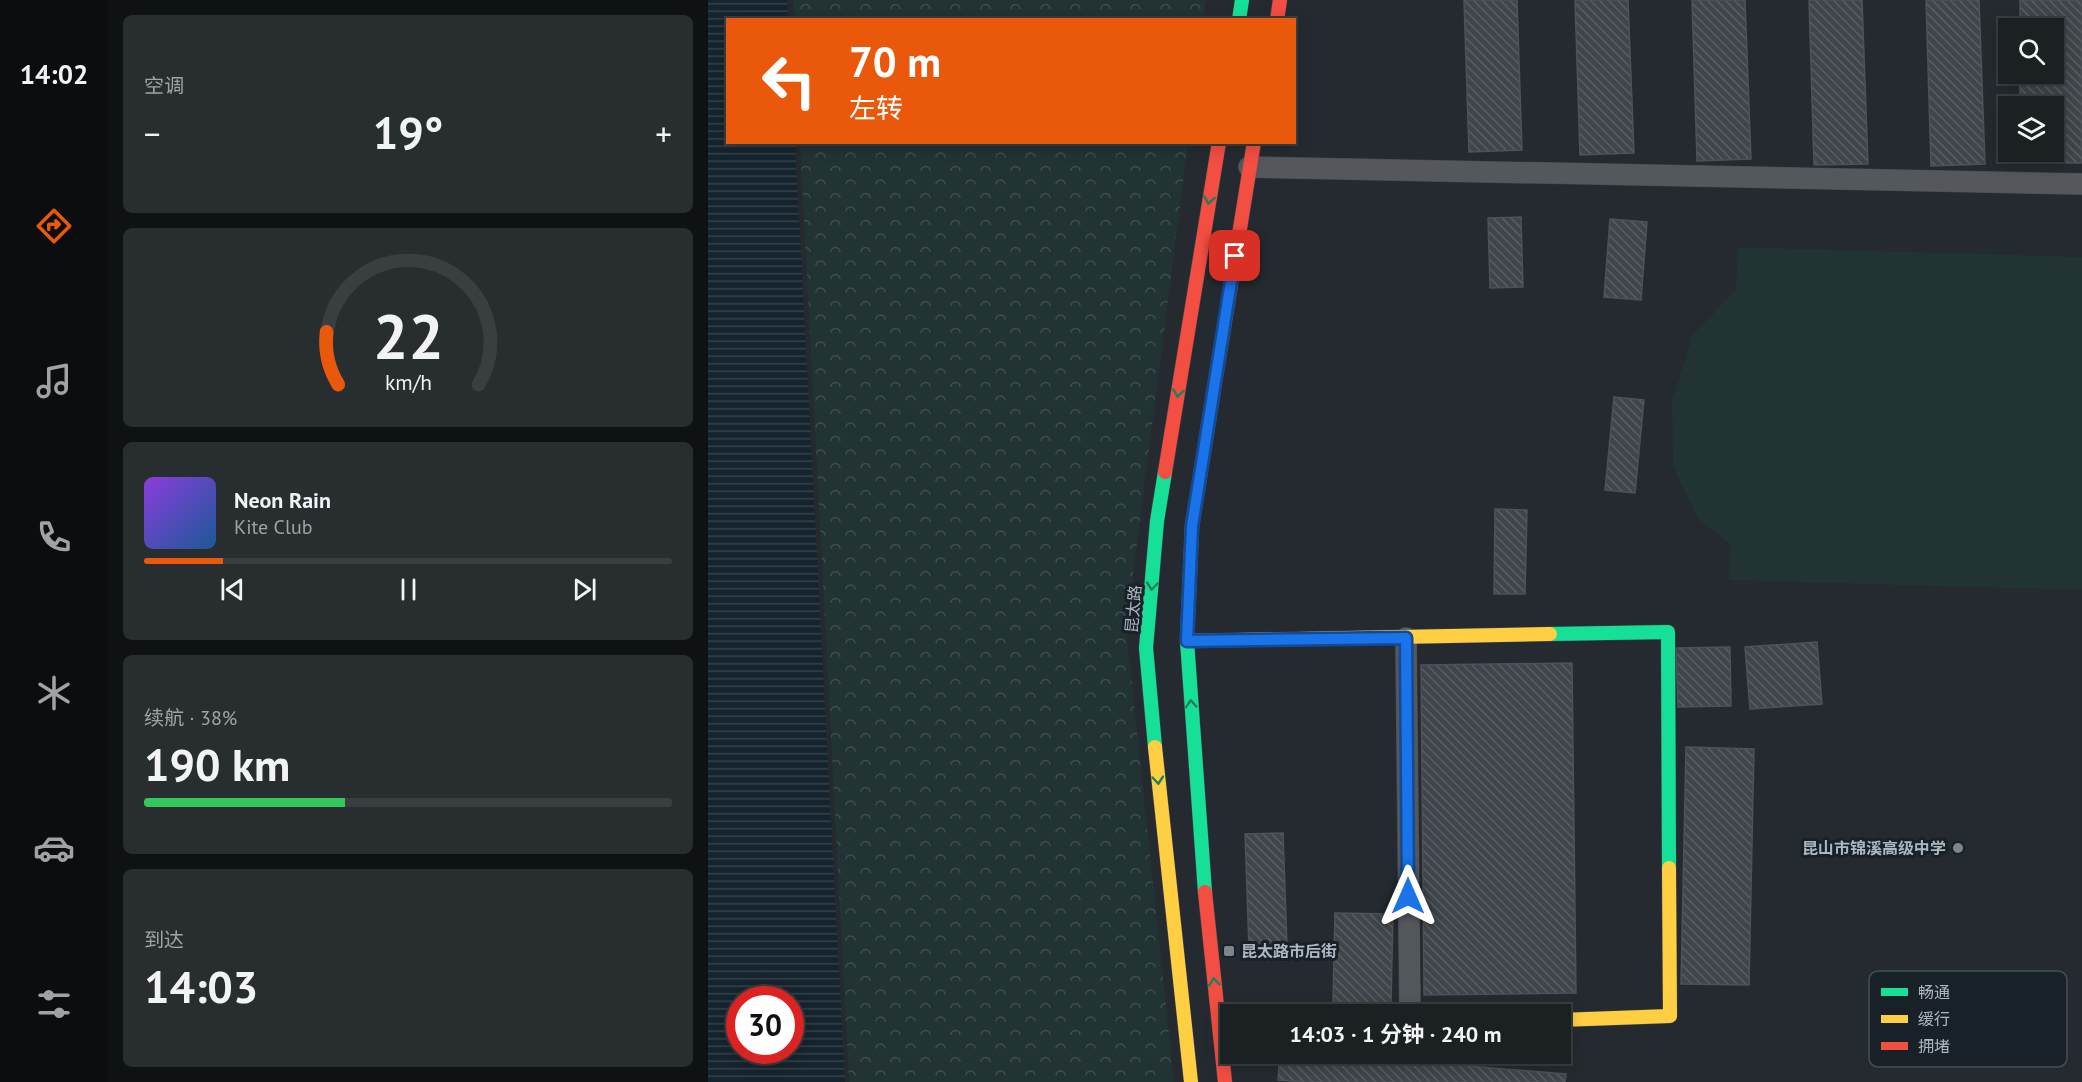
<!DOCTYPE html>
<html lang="zh">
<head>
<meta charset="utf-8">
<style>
  :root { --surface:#1b2023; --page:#282d30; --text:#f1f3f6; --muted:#a0a3a6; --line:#393e41; --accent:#ea580c }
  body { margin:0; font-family:"PT Sans","Noto Sans SC",sans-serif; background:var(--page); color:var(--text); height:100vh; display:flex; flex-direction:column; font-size:22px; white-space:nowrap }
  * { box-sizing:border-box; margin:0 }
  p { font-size:20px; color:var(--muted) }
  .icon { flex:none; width:33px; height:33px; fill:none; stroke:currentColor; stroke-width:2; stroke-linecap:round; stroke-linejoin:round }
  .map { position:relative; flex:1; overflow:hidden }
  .side { display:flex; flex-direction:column; gap:15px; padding:15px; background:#0f1213; width:600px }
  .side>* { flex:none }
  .hud { position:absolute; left:18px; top:18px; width:570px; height:126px; border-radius:0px; box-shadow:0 3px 15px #0003,0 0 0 2px var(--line); background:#ea580c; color:#fff; overflow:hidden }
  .tools { position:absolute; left:1290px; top:18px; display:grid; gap:12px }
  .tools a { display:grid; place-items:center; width:66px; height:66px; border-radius:0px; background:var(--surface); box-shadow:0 3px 15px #0003,0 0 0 2px var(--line); font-size:30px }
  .speed { position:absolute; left:18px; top:986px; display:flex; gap:12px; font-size:30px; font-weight:700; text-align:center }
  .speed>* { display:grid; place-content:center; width:78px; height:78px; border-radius:50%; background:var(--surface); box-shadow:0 3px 15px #0003,0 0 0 2px var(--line); line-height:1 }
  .speed .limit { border:9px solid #d22; background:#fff; color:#111 }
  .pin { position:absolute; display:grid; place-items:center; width:51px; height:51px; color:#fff; margin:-26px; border-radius:12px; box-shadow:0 3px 9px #0006 }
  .me { position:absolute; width:66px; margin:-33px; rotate:0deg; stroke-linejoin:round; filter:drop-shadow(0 0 4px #0008) }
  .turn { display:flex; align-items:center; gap:21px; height:126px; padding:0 24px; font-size:27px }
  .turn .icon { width:78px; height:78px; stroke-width:2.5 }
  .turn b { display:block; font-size:42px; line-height:51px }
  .big { font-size:45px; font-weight:700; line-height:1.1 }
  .side .tile { flex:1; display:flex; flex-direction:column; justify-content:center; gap:9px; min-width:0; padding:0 21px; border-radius:9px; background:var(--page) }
  .side .dial { align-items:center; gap:0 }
  .dial svg { height:156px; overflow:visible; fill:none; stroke:var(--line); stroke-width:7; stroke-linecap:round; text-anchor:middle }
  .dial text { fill:var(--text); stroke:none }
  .song { display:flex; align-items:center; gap:18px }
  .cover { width:72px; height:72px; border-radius:9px; background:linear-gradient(135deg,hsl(270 70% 55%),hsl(210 70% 35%)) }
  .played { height:6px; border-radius:3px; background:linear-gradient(90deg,var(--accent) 15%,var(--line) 15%) }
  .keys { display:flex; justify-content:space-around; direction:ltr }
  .heat { display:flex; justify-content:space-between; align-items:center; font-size:33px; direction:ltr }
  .charge { height:9px; border-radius:4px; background:linear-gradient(90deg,#34c759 38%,var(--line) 0) }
  .trip { position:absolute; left:512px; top:1004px; width:351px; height:60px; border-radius:0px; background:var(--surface); box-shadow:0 3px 15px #0003,0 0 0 2px var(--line); font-weight:700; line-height:60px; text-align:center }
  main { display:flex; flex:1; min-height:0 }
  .tabs { display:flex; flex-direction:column; width:108px; justify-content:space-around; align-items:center; background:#0b0d0e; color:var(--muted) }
  .tabs .icon { width:42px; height:42px }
  .tabs .selected { color:var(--accent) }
  .tabs b { font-size:27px; color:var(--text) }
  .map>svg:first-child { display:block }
</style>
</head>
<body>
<main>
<nav class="tabs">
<b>14:02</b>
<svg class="icon selected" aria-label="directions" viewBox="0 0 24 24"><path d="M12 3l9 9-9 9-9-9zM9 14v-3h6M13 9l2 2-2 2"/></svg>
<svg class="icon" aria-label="music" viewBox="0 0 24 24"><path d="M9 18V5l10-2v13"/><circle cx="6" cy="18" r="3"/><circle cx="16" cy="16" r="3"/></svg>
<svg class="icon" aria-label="phone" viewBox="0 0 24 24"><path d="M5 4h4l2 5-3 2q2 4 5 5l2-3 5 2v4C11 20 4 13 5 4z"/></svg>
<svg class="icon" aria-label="climate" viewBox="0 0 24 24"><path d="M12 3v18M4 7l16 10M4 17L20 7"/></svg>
<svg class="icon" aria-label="car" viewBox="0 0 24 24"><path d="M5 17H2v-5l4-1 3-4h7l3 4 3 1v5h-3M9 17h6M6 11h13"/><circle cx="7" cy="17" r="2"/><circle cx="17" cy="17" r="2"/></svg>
<svg class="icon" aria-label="filters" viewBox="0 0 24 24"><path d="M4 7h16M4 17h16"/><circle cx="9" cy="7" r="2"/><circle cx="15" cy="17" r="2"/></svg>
</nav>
<section class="side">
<div class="tile"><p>空调</p>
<div class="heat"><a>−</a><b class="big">19°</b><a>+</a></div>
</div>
<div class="tile dial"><svg viewBox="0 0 100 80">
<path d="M14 69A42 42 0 1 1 86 69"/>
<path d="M14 69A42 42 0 0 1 8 42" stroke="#ea580c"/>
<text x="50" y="56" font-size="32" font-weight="700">22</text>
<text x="50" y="72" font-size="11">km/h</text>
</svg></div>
<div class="tile">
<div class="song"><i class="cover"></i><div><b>Neon Rain</b><p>Kite Club</p></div></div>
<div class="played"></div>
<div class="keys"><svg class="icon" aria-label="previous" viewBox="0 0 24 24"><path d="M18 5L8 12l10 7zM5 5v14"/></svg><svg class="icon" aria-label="pause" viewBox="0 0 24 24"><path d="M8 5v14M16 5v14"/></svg><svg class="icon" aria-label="next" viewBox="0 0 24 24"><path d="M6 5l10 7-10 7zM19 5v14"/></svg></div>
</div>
<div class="tile"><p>续航 · 38%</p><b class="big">190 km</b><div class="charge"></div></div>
<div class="tile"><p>到达</p><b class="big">14:03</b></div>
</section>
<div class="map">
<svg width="1374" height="1082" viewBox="0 0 1374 1082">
  <defs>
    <pattern id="forest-crowns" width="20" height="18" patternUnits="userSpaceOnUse" patternTransform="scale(1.5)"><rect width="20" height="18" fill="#233"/><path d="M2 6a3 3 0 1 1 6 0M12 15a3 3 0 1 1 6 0" fill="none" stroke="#3f4e4f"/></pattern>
    <pattern id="water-rules" width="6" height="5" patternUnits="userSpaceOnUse" patternTransform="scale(1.5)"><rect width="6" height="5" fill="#16242f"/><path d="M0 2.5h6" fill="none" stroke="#35424b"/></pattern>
    <pattern id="building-back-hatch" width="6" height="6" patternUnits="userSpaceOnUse" patternTransform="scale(1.5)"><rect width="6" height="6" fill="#3f454a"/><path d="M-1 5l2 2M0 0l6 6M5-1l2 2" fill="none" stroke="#585e62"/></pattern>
  </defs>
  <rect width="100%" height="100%" fill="#242a2f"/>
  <path fill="#233" d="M1030 247 1374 257V590L1021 580 1022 544 990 519 965 466 964 401 985 334 1028 290Z"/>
  <path fill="url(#forest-crowns)" d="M85 0H498L495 20H86Z
    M92 143H480L418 629 466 1082H141Z"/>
  <path fill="url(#water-rules)" fill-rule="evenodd" d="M0 0H79L80 19 20 20V142L87 143 137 1082H0ZM32 999H82V1050H32Z"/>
  <path fill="url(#building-back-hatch)" stroke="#4c5257" stroke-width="1.5" d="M756 0H809L814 150 761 152Z
    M867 0H920L926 153 872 155Z
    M984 0H1037L1043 159 989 161Z
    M1101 0H1154L1160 164 1106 165Z
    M1218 0H1271L1277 164 1223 166Z
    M1312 0H1374V163H1312V152H1346V106H1312V74H1346V28H1312Z
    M813 217 815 287 782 288 780 218Z
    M902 219 939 222 933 300 896 297Z
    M906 397 936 400 927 493 897 490Z
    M787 509 819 510 817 594H786Z
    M1109 642 1114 704 1042 709 1037 647Z
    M1022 647 1023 706 970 707 968 648Z
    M864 663 868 993 716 995 713 665Z
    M978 747 1046 749 1041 985 973 984Z
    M575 833 579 947 541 949 537 834Z
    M627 913 685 914 683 1003 625 1002Z
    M572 1053H600L858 1074 857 1082H598L570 1080Z"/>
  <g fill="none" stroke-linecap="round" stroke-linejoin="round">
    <g stroke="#41474c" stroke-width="22">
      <path id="street" d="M541 167 1374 184
        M698 638 702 1014"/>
    </g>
    <g stroke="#41474c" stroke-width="15">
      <path id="fast" d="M531 20 534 0
        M842 634 960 632 961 868
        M447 747 438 648 449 521 457 472
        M497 892 479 641 484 526 505 395"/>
    </g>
    <g stroke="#41474c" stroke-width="15">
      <path id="slow" d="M479 641 842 634
        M447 747 483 1082
        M852 1020 962 1016 961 868"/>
    </g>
    <g stroke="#41474c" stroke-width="15">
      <path id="jam" d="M569 20 572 0
        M505 395 546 142
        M457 472 511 142
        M497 892 517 1082"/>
    </g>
    <use href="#street" stroke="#54585d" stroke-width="21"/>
    <use href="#fast" stroke="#16e098" stroke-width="14"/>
    <use href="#slow" stroke="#ffcf43" stroke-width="14"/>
    <use href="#jam" stroke="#f24e42" stroke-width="14"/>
  </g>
  <defs><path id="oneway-chevron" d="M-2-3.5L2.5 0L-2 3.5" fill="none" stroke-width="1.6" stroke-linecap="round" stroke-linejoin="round" transform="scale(1.5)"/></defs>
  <g stroke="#188060">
    <use href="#oneway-chevron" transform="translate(501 200) rotate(99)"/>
    <use href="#oneway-chevron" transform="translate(470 393) rotate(99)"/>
    <use href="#oneway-chevron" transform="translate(444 586) rotate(95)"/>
    <use href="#oneway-chevron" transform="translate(483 704) rotate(-94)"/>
    <use href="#oneway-chevron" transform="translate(450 780) rotate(85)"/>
    <use href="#oneway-chevron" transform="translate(506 982) rotate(-96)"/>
  </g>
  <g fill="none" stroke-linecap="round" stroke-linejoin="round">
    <g stroke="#114b97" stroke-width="15">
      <path id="route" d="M527 256 484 526 479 641 698 638 700 896"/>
    </g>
    <use href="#route" stroke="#1a73e8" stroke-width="10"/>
  </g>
  <g fill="#7d868e" stroke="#192128" stroke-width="2">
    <circle cx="1250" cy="848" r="6"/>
    <rect x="515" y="945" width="12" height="12" rx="3"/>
  </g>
  <g text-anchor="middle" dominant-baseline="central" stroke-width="6" stroke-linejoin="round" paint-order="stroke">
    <g font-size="16" fill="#adb7c1" stroke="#192128">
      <text transform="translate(425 609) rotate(-85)">昆太路</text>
    </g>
    <g font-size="16" font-weight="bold" fill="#adb7c1" stroke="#192128" text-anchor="end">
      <text x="1238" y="848">昆山市锦溪高级中学</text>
      <text x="533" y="951" text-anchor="start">昆太路市后街</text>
    </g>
  </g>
  <rect x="1161" y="971" width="198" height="96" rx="9" fill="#192128" stroke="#454e56" stroke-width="1.5"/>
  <rect x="1173" y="988" width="27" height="8" fill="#16e098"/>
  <rect x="1173" y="1015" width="27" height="8" fill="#ffcf43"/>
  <rect x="1173" y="1042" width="27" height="8" fill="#f24e42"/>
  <g font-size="16" fill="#adb7c1">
    <text x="1210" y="998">畅通</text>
    <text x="1210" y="1025">缓行</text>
    <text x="1210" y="1052">拥堵</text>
  </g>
</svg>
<div class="tools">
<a><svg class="icon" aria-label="search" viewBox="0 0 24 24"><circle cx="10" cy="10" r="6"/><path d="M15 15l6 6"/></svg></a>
<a><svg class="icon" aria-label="layers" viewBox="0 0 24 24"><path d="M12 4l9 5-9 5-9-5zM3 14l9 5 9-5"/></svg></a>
</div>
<div class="speed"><div class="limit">30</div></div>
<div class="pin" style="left:527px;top:256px;background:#d93025"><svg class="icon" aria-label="arrive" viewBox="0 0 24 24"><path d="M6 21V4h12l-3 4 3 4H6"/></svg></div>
<svg class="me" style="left:700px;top:896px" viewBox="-20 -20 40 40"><path d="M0-17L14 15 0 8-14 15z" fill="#1a73e8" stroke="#fff" stroke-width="4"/></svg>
<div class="trip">14:03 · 1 分钟 · 240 m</div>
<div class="hud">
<div class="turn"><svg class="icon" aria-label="left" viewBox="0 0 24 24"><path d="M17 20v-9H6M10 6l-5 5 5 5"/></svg><div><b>70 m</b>左转</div></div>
</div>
</div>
</main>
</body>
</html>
